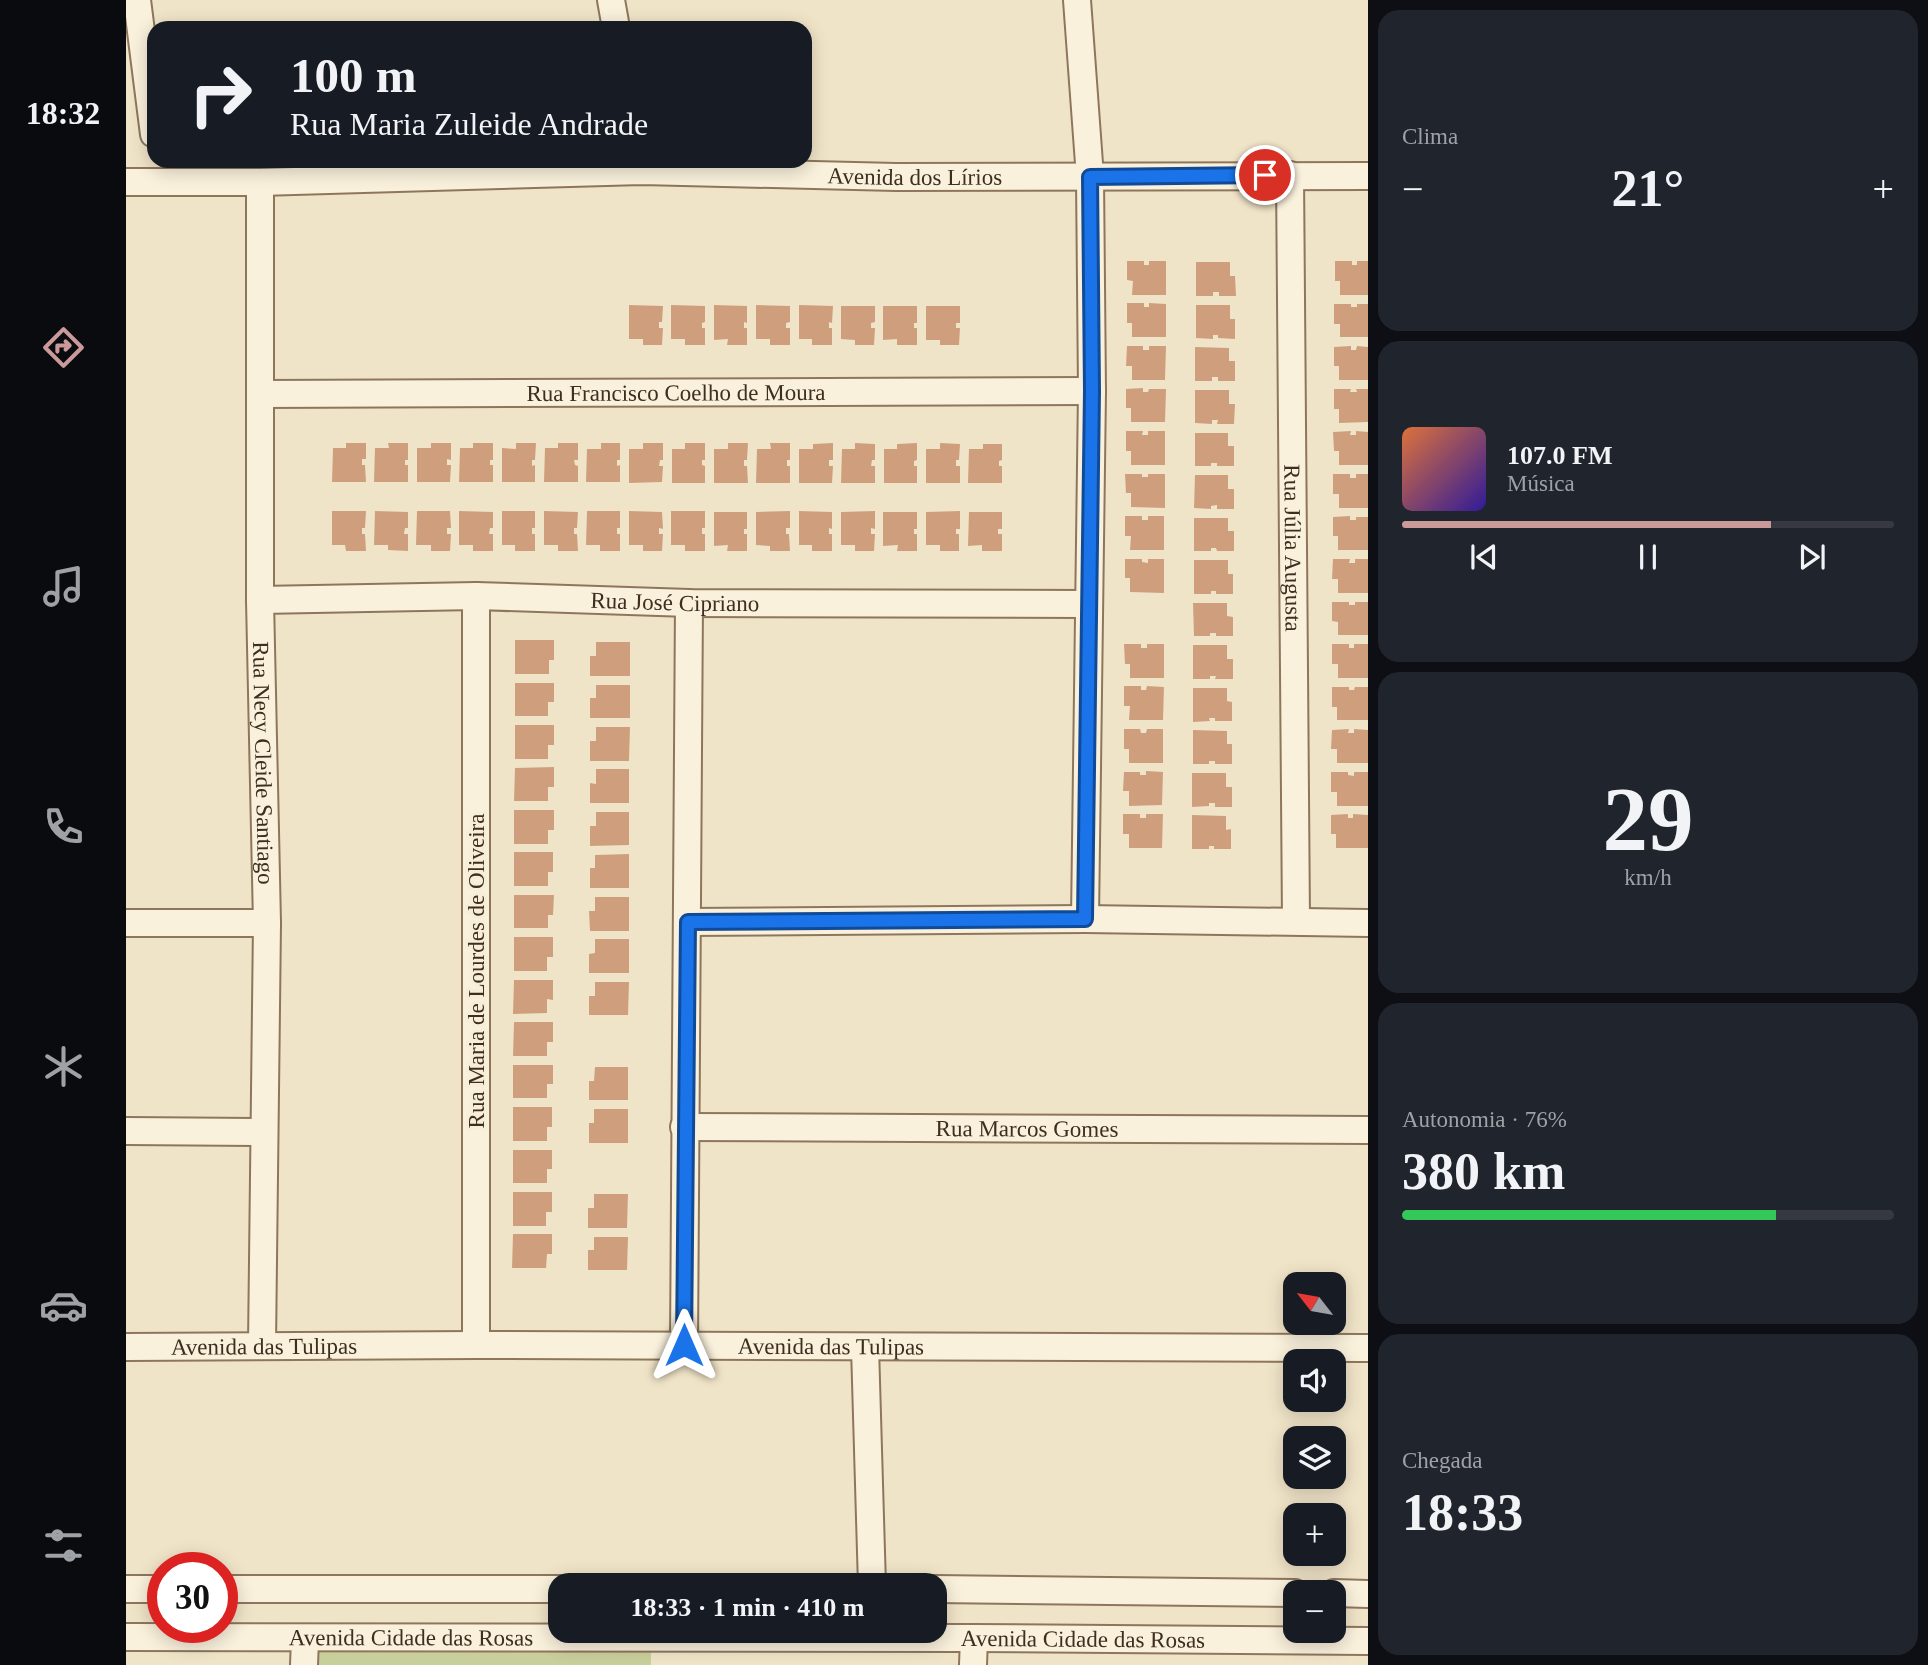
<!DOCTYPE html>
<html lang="pt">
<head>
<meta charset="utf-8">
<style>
  :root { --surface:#171b24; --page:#20242c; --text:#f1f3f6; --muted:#9ea1a6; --line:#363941; --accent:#cc999b }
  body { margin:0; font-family:"Times New Roman",serif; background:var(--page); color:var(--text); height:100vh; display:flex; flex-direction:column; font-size:26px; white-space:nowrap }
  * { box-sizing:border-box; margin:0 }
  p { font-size:23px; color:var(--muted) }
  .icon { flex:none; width:38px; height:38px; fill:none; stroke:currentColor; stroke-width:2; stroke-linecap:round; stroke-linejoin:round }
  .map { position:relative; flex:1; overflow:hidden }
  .drawer { display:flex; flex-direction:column; gap:10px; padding:10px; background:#0d0f14; width:560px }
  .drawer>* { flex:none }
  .guide { position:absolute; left:21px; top:21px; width:665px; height:147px; border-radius:21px; box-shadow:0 4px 18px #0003; background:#171b24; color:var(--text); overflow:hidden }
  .needle { width:46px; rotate:301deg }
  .controls { position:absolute; left:1157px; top:1272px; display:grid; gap:14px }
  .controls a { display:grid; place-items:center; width:63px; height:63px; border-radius:14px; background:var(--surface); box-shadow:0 4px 18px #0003; font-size:35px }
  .speed { position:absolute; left:21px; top:1552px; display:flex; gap:14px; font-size:35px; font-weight:700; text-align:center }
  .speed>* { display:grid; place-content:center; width:91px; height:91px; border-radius:50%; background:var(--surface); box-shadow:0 4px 18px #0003; line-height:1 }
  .speed .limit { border:10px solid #d22; background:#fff; color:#111 }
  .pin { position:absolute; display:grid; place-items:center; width:60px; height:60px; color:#fff; margin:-30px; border:4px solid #fff; border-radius:50%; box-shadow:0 2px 7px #0007 }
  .me { position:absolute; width:77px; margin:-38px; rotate:0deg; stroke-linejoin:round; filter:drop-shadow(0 0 5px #0008) }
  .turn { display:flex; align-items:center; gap:24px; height:147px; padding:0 28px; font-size:32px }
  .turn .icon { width:91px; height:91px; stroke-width:2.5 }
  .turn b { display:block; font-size:49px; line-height:60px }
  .big { font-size:52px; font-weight:800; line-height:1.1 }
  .drawer .widget { flex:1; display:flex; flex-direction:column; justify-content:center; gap:10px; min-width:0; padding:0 24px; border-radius:21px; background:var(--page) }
  .drawer .dial { align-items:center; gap:0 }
  .dial b { font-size:91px; line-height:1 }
  .song { display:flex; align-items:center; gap:21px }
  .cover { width:84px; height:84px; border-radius:10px; background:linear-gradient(135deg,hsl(20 70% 55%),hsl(250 70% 35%)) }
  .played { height:7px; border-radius:4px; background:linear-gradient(90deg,var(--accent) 75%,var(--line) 75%) }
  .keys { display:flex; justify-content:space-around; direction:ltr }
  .heat { display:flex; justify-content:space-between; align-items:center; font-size:38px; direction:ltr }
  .charge { height:10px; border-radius:5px; background:linear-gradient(90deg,#34c759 76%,var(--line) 0) }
  .trip { position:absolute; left:422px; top:1573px; width:399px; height:70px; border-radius:21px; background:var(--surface); box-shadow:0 4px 18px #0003; font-weight:800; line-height:70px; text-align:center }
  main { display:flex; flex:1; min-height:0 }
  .tabs { display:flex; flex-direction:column; width:126px; justify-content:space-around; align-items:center; background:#090b0e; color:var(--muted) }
  .tabs .icon { width:49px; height:49px }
  .tabs .selected { color:var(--accent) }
  .tabs b { font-size:32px; color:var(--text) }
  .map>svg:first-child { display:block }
</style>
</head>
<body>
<main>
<nav class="tabs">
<b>18:32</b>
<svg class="icon selected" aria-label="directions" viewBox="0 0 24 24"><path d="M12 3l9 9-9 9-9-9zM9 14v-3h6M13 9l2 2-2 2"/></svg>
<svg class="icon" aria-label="music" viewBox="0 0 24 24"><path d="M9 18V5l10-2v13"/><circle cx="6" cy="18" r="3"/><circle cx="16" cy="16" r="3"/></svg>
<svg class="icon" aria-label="phone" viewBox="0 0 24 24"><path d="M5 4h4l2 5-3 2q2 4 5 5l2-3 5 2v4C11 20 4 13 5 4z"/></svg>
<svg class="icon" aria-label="climate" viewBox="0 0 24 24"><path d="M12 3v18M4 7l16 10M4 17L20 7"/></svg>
<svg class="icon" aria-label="car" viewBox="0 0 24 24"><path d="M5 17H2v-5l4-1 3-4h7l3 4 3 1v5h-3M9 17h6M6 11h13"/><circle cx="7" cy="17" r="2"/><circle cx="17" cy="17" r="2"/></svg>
<svg class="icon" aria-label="filters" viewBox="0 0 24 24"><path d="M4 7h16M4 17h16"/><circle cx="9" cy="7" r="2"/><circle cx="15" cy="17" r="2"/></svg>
</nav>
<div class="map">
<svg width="1242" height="1665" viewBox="0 0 1242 1665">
  <rect width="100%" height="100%" fill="#f0e4c8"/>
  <path fill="#c9cf9b" d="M193 1650 525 1652V1665H192Z"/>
  <path fill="#cf9f7d" d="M1001 261H1018V265H1023V261H1040V295H1006L1007 281 1001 280Z
    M1209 261H1226V265H1231V261H1242V295H1214V281H1209Z
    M1070 262H1104V276H1109L1110 296H1093V292H1087V296H1070Z
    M1001 303H1018V307H1023V303L1040 304V337H1006V323H1001Z
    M1208 304H1225V307H1231V304H1242V337H1214V324H1208Z
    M503 305 537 306 536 322H533V328H537L536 345H517V339H503Z
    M545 305 579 306V322L576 323V328H579V345H559V339H545Z
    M588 305 621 306V323L618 322V328H621V345H601L602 339 588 340Z
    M630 305 664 306V322L660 323V328H664V345H644V339H630Z
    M673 305 707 306 706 323 703 322V328H706V345H686V339H673Z
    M1070 305H1104V319H1109V339L1092 338V335H1087V339L1070 338Z
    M715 306H749V322L745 323V328H749L748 345H729V340L715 339Z
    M757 306H791V323H788V328H791V345H771V339L757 340Z
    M800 306H834V323H830V328H834L833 345H814V340H800Z
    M1001 346H1017V350H1023V346H1040L1039 380H1006V366H1000Z
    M1225 346V350H1230L1231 346 1242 347V380H1213V366H1208V347Z
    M1069 347 1103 348V361H1109V381H1092V377H1086V381H1069Z
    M1017 388V392H1022L1023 389H1040L1039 422H1005V408H1000V389Z
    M1208 389H1225L1224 392H1231L1230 389H1242V422L1213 423V409H1208Z
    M1069 390H1103V404H1109L1108 424H1091L1092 420H1086V424L1069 423Z
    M1000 431H1017L1016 435H1022V431H1039V465H1005V451H1000Z
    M1225 431 1224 435H1230V431L1242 432V465H1213V451H1208L1207 432Z
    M1069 433H1102V446H1108V466H1091V463H1085V466H1069Z
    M220 443H240V459H236V465H239L240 482H206L207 448H220Z
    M262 443H282V460H279V465H282V482H248L249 448H263Z
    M305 443H325V460L321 459V465H325L324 482H291V448H305Z
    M347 443H367V460H364V465H367V482H333L334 448H347Z
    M390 443H410L409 460H406V466L409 465V482H376V448L390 449Z
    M432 443H452V460H448L449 465 452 466V482H418L419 448H432Z
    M475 443H494V460H491V466L494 465V482H460L461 449H475Z
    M517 443H537V460H534L533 466H537L536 482 503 483V449H517Z
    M559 443H579V460H576V465L579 466V483H546V449H559Z
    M602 443H622L621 460H618V466H621L622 483H588V449H602Z
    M644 443H664V460H661V466H664V483H630L631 449H645Z
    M707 443V460H703V466H707L706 483H673V449H687V444Z
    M729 443 749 444V460H746L745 466H749V483H715L716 449H729Z
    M791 443V460L788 461V466H791V483H758V449H771V444Z
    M814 443 834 444 833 460H830V466H834V483H800V449H814Z
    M857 444H876V460L873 461V466H876V483H842L843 449H857Z
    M999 474H1016V477H1022V474H1039V508L1005 507V493H1000Z
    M1207 474H1224V478H1230V474H1242V508H1213V494H1207Z
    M1069 475H1102V489H1108V509H1091V505L1085 506V509L1068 508Z
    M206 511H240L239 528H236V534H239L240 551H220L219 545H206Z
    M249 511 282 512V528H279L278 534H282V551L262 550V545H248Z
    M291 511H324L325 528H321V534H325L324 551H305V545H290Z
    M333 511 367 512V528H364L363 534H367V551H347V545H333Z
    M376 511H409V528H406V534H409V551H389V545H376Z
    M418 511 452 512 451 528H448V534H451L452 551H432V545H418Z
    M461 511H494V528H491V534H494V551H474V545H460Z
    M503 511 536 512 537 529 533 528V534H537L536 551H517V545H503Z
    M545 511H579V528H576V534H579V551H559V545H545Z
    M664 511V528H660V534H663L664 551H644V546L630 545V512Z
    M673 511 706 512V529L703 528V534H706V551H686V545H673Z
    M749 511V529L745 528V534H749L748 551H729V545H715V512Z
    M834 511V529H830V534H833V551H814V545H800V512Z
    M588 512H621V529H618V534H621V551H601L602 545 588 546Z
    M757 512H791V529H788V534H791V551H771L772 545 757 546Z
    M843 512H876V529H872V534H876V551H856V545L842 546Z
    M999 516H1016V520H1022V516H1038V550H1004L1005 536H999Z
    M1224 516V520H1230V517H1242V550H1212V536H1207V517Z
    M1068 518H1102V531H1108V551H1091L1090 548H1085V551H1068Z
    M999 559H1016V562L1022 563V559H1038V593L1004 592V578H999Z
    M1207 559H1224L1223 563H1229V559H1242V593H1212V579H1206Z
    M1068 560H1102V574H1107V594H1090V591H1085V594H1068Z
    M1206 602H1223V605H1229V602H1242V635H1212V622L1206 621Z
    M1067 603H1101V616L1107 617V636H1090V633H1084V636H1068Z
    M389 640H428V660H423V674H389Z
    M470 642H504V676H464V656H470Z
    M998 644H1015V648H1021V644H1038V678H1004V664H999Z
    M1206 644H1223V648H1228V644H1242V678H1212V664H1206Z
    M1067 645H1101V659H1107V679H1089L1090 676H1084V679H1067Z
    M389 683H428V702H422V716H389Z
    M470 685H504V718H464V698H470Z
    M998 686H1015V690H1020L1021 686 1038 687 1037 720H1003L1004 706H998Z
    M1206 687H1223V690H1228L1229 687H1242V720H1211V707H1206Z
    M1067 688H1101V701L1106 702V721H1089V718H1083L1084 721 1067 722Z
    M389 725H428V745H422V759H389Z
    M470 727H504L503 761H464V741H470Z
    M998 729H1014L1015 733H1020L1021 729H1037V763H1003V749H998Z
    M1223 729 1222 733H1228V729L1242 730V763H1211V749H1205L1206 730Z
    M1067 730 1101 731V744H1106V764H1089V761H1083V764H1067Z
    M428 767V787H422V801H388L389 768Z
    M470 769H503V803H464V783L470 784Z
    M1020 771 1037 772 1036 805 1003 806V791H997L998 772H1014V775H1020Z
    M1205 772H1222V775L1228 776V772H1242V806H1211V792H1205Z
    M1066 773H1100V787H1106V807H1089V803H1083V806L1066 807Z
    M388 810H428V830H422V844H388Z
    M470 812H503V845L464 846V826H470Z
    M997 814H1014V818H1020V814H1037L1036 848H1003V834H997Z
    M1222 814V818H1227V814L1242 815V848H1210V834H1205V815Z
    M1066 815 1100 816V830L1105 829V849H1088V846H1083V849H1066Z
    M388 852H427V872H422V886H388Z
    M503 854V888H464V868H469V855Z
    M388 895H428L427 915H422V928H388Z
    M469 897H503V931H464L463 911H469Z
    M388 937H427V957H421V971H388Z
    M469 939H503V973H463V954L469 953Z
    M388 980H427V1000L421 999V1013L387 1014Z
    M469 982H503L502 1015H463V996H469Z
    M388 1022H427V1042H421V1056H387Z
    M387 1065H427V1084H421V1098H387Z
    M469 1067H502V1100H463V1081H468Z
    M387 1107H426V1127H421V1141H387Z
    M468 1109H502V1143H463V1123H468Z
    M387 1150H426V1169H421V1183H387Z
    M387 1192H426V1212H420V1226H387Z
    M468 1194H502L501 1228H462V1208H468Z
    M387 1234H426V1254H421L420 1268H386Z
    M468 1237H502L501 1270H462V1250H468Z"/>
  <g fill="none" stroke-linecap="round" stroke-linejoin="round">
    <g stroke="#8d765c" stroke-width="30">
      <g id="street">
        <path d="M11 0 28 134"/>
        <path d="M485 0 490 28"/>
        <path d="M951 0 964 177 966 391 959 919"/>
        <path id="s1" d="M1164 175 1170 920"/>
        <path id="s2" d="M0 182H134L516 171 770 177 1242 176"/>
        <path id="s3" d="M134 182V600L141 923 136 1345"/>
        <path id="s4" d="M134 394 966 391"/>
        <path id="s5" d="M134 600 350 596 563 603 962 604"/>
        <path d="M562 922 959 919 1242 923"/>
        <path d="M0 923H141"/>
        <path id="s6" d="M558 1127 1242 1130"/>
        <path d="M0 1131 137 1132"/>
        <path d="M350 1345V596"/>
        <path d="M558 1345 563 603"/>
        <path id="s7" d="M0 1347 350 1345 1242 1348"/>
        <path d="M739 1347 746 1586"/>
        <path d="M0 1589H37"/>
        <path d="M96 1589H434"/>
        <path d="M808 1589 1169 1593"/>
        <path d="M1208 1593 1242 1594"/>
        <path id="s8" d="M0 1637 848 1638 1242 1641"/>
        <path d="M178 1665 179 1639"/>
        <path d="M847 1665 848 1638"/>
      </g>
    </g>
    <use href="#street" stroke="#faf1dc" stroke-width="26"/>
  </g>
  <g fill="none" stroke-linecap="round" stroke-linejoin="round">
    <g stroke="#114b97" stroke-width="18">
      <path id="route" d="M558 1345 562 922 959 919 966 391 964 177 1139 175"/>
    </g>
    <use href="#route" stroke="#1a73e8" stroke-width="12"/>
  </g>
  <g text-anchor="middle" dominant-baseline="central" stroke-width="7" stroke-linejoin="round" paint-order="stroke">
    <g font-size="23" fill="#3d2e20" stroke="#f7eed8">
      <text stroke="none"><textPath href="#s2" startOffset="789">Avenida dos Lírios</textPath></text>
      <text stroke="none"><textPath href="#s4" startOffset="416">Rua Francisco Coelho de Moura</textPath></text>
      <text stroke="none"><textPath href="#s1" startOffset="373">Rua Júlia Augusta</textPath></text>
      <text stroke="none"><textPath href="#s5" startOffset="415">Rua José Cipriano</textPath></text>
      <text stroke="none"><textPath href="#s3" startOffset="581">Rua Necy Cleide Santiago</textPath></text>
      <text transform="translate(350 971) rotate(-90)">Rua Maria de Lourdes de Oliveira</text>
      <text stroke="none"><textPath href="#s6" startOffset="343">Rua Marcos Gomes</textPath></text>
      <text stroke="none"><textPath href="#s7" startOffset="138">Avenida das Tulipas</textPath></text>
      <text stroke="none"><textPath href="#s7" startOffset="705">Avenida das Tulipas</textPath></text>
      <text stroke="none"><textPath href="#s8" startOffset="285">Avenida Cidade das Rosas</textPath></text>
      <text stroke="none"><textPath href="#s8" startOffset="957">Avenida Cidade das Rosas</textPath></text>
    </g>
  </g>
</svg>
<div class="controls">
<a><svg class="needle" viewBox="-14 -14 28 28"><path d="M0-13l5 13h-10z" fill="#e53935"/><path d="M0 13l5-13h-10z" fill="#9ea1a6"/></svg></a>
<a><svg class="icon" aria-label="sound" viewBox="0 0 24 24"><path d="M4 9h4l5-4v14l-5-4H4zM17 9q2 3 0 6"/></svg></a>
<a><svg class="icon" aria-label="layers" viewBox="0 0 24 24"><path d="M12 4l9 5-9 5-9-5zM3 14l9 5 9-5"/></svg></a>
<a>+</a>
<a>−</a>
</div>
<div class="speed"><div class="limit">30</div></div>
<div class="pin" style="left:1139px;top:175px;background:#d93025"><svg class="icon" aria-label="arrive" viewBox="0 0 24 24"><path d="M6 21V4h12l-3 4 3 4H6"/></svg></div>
<svg class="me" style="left:558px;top:1345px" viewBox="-20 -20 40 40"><path d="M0-17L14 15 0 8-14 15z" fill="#1a73e8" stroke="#fff" stroke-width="4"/></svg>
<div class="trip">18:33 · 1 min · 410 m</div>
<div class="guide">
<div class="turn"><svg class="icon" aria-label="right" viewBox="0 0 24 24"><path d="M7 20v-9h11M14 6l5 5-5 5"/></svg><div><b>100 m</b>Rua Maria Zuleide Andrade</div></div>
</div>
</div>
<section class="drawer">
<div class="widget"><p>Clima</p>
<div class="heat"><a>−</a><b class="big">21°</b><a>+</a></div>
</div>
<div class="widget">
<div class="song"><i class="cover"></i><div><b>107.0 FM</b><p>Música</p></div></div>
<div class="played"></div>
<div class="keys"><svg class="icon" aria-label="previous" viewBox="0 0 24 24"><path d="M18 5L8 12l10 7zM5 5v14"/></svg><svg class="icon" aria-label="pause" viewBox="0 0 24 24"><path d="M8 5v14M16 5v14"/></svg><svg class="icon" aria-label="next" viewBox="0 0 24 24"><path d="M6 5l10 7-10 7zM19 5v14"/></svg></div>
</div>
<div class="widget dial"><b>29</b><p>km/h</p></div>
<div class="widget"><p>Autonomia · 76%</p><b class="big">380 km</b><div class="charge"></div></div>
<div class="widget"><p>Chegada</p><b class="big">18:33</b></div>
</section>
</main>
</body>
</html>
